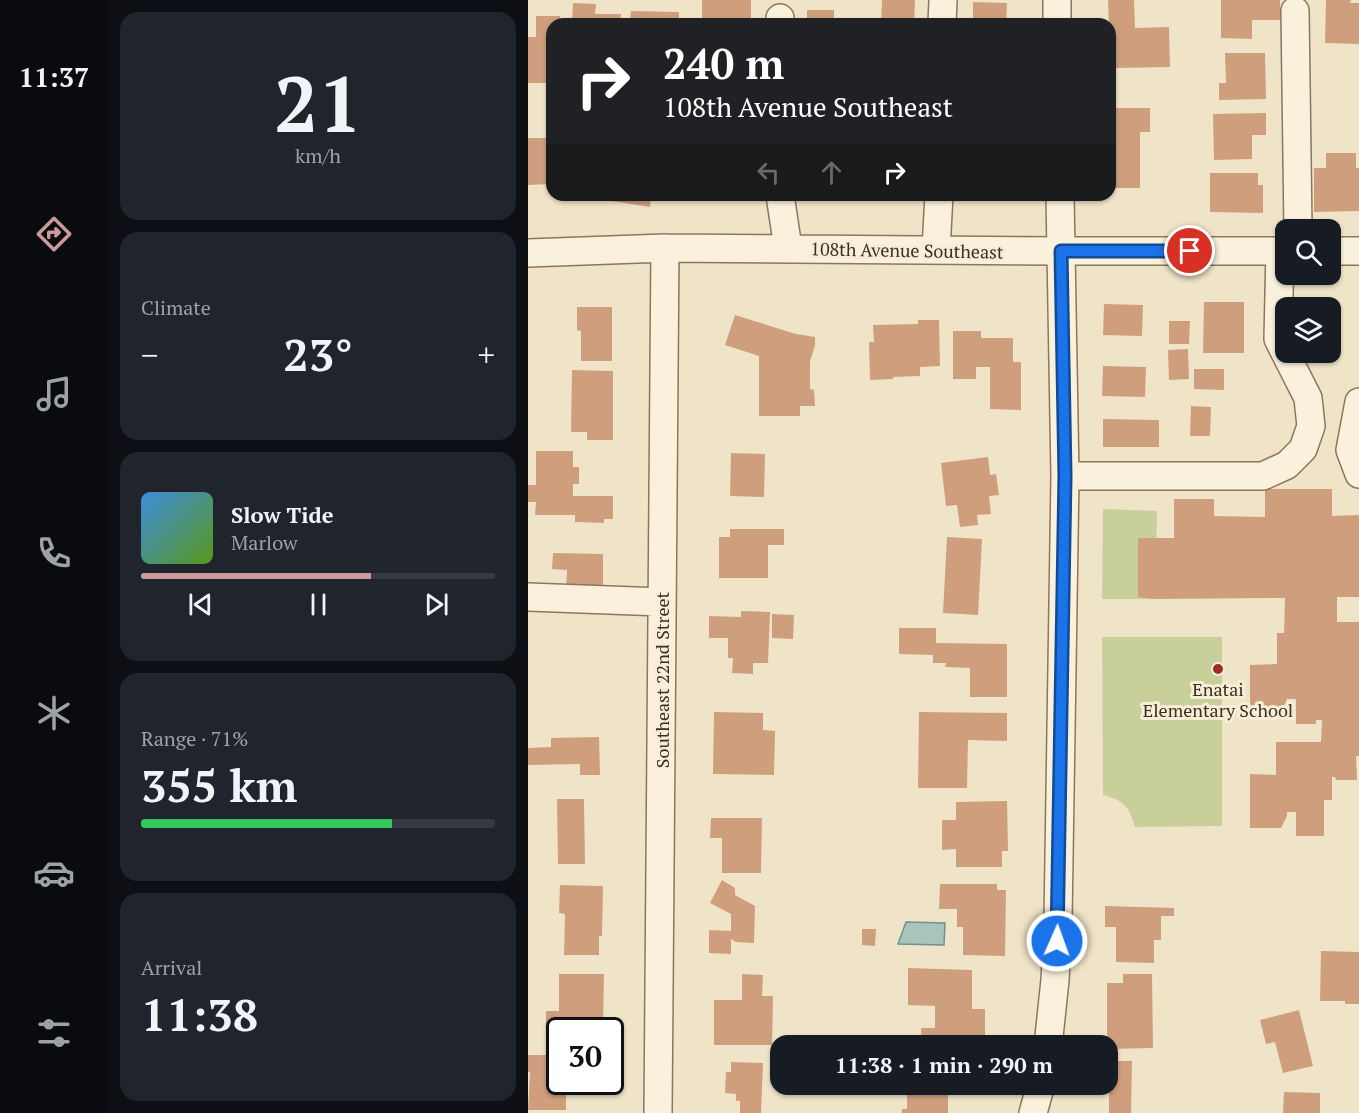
<!DOCTYPE html>
<html lang="en">
<head>
<meta charset="utf-8">
<style>
  :root { --surface:#171b24; --page:#20242c; --text:#f1f3f6; --muted:#9ea1a6; --line:#363941; --accent:#cc999b }
  body { margin:0; font-family:"PT Serif",serif; background:var(--page); color:var(--text); height:100vh; display:flex; flex-direction:column; font-size:22px; white-space:nowrap }
  * { box-sizing:border-box; margin:0 }
  p { font-size:20px; color:var(--muted) }
  .icon { flex:none; width:33px; height:33px; fill:none; stroke:currentColor; stroke-width:2; stroke-linecap:round; stroke-linejoin:round }
  .map { position:relative; flex:1; overflow:hidden }
  .details { display:flex; flex-direction:column; gap:12px; padding:12px; background:#0d0f14; width:420px }
  .details>* { flex:none }
  .banner { position:absolute; left:18px; top:18px; width:570px; height:183px; border-radius:18px; box-shadow:0 2px 4px #0004; background:#202124; color:#fff; overflow:hidden }
  .tools { position:absolute; left:747px; top:219px; display:grid; gap:12px }
  .tools a { display:grid; place-items:center; width:66px; height:66px; border-radius:12px; background:var(--surface); box-shadow:0 2px 4px #0004; font-size:30px }
  .speed { position:absolute; left:18px; top:1017px; display:flex; gap:12px; font-size:30px; font-weight:700; text-align:center }
  .speed>* { display:grid; place-content:center; width:78px; height:78px; border-radius:50%; background:var(--surface); box-shadow:0 2px 4px #0004; line-height:1 }
  .speed .limit { border:3px solid #111; border-radius:9px; background:#fff; color:#111 }
  .pin { position:absolute; display:grid; place-items:center; width:51px; height:51px; color:#fff; margin:-26px; border:3px solid #fff; border-radius:50%; box-shadow:0 2px 6px #0007 }
  .me { position:absolute; width:66px; margin:-33px; rotate:2deg; stroke-linejoin:round; filter:drop-shadow(0 0 4px #0008) }
  .turn { display:flex; align-items:center; gap:21px; height:126px; padding:0 18px; font-size:27px }
  .turn .icon { width:78px; height:78px; stroke-width:2.5 }
  .turn b { display:block; font-size:42px; line-height:51px }
  .lanes { display:flex; align-items:center; height:57px; padding:0 18px; background:#0003; justify-content:center; gap:30px; direction:ltr }
  .lanes .off { opacity:.35 }
  .big { font-size:45px; font-weight:700; line-height:1.1 }
  .details .widget { flex:1; display:flex; flex-direction:column; justify-content:center; gap:9px; min-width:0; padding:0 21px; border-radius:18px; background:var(--page) }
  .details .dial { align-items:center; gap:0 }
  .dial b { font-size:78px; line-height:1 }
  .song { display:flex; align-items:center; gap:18px }
  .cover { width:72px; height:72px; border-radius:9px; background:linear-gradient(135deg,hsl(210 70% 55%),hsl(90 70% 35%)) }
  .played { height:6px; border-radius:3px; background:linear-gradient(90deg,var(--accent) 65%,var(--line) 65%) }
  .keys { display:flex; justify-content:space-around; direction:ltr }
  .heat { display:flex; justify-content:space-between; align-items:center; font-size:33px; direction:ltr }
  .charge { height:9px; border-radius:4px; background:linear-gradient(90deg,#34c759 71%,var(--line) 0) }
  .trip { position:absolute; left:242px; top:1035px; width:348px; height:60px; border-radius:18px; background:var(--surface); box-shadow:0 2px 4px #0004; font-weight:700; line-height:60px; text-align:center }
  main { display:flex; flex:1; min-height:0 }
  .menu { display:flex; flex-direction:column; width:108px; justify-content:space-around; align-items:center; background:#090b0e; color:var(--muted) }
  .menu .icon { width:42px; height:42px }
  .menu .active { color:var(--accent) }
  .menu b { font-size:27px; color:var(--text) }
  .map>svg:first-child { display:block }
</style>
</head>
<body>
<main>
<nav class="menu">
<b>11:37</b>
<svg class="icon active" aria-label="directions" viewBox="0 0 24 24"><path d="M12 3l9 9-9 9-9-9zM9 14v-3h6M13 9l2 2-2 2"/></svg>
<svg class="icon" aria-label="music" viewBox="0 0 24 24"><path d="M9 18V5l10-2v13"/><circle cx="6" cy="18" r="3"/><circle cx="16" cy="16" r="3"/></svg>
<svg class="icon" aria-label="phone" viewBox="0 0 24 24"><path d="M5 4h4l2 5-3 2q2 4 5 5l2-3 5 2v4C11 20 4 13 5 4z"/></svg>
<svg class="icon" aria-label="climate" viewBox="0 0 24 24"><path d="M12 3v18M4 7l16 10M4 17L20 7"/></svg>
<svg class="icon" aria-label="car" viewBox="0 0 24 24"><path d="M5 17H2v-5l4-1 3-4h7l3 4 3 1v5h-3M9 17h6M6 11h13"/><circle cx="7" cy="17" r="2"/><circle cx="17" cy="17" r="2"/></svg>
<svg class="icon" aria-label="filters" viewBox="0 0 24 24"><path d="M4 7h16M4 17h16"/><circle cx="9" cy="7" r="2"/><circle cx="15" cy="17" r="2"/></svg>
</nav>
<section class="details">
<div class="widget dial"><b>21</b><p>km/h</p></div>
<div class="widget"><p>Climate</p>
<div class="heat"><a>−</a><b class="big">23°</b><a>+</a></div>
</div>
<div class="widget">
<div class="song"><i class="cover"></i><div><b>Slow Tide</b><p>Marlow</p></div></div>
<div class="played"></div>
<div class="keys"><svg class="icon" aria-label="previous" viewBox="0 0 24 24"><path d="M18 5L8 12l10 7zM5 5v14"/></svg><svg class="icon" aria-label="pause" viewBox="0 0 24 24"><path d="M8 5v14M16 5v14"/></svg><svg class="icon" aria-label="next" viewBox="0 0 24 24"><path d="M6 5l10 7-10 7zM19 5v14"/></svg></div>
</div>
<div class="widget"><p>Range · 71%</p><b class="big">355 km</b><div class="charge"></div></div>
<div class="widget"><p>Arrival</p><b class="big">11:38</b></div>
</section>
<div class="map">
<svg width="831" height="1113" viewBox="0 0 831 1113">
  <rect width="100%" height="100%" fill="#f0e4c8"/>
  <path fill="#c9cf9b" d="M575 509 629 511 627 599H574Z
    M574 637H694V826L607 827C601 806 596 801 575 795Z"/>
  <path fill="#a9c4bc" stroke="#6f938a" stroke-width="1.5" d="M378 922 417 923 416 945 370 944Z"/>
  <path fill="#cf9f7d" d="M174 0H223V24H174Z
    M354 0H387L386 24H353Z
    M580 0H606L607 28 641 27 642 67 588 68V55H582Z
    M693 0H752V20H724V39L693 38Z
    M798 0H823L822 3H831V44L797 43Z
    M445 2 479 3 478 24H445Z
    M45 3 68 4 67 14H93L92 24H44Z
    M279 10H306V24H279Z
    M103 11 151 12V24H102Z
    M8 16H32V24H24V78H19V83H0V37H8Z
    M697 53H737L738 99 691 100V83H698Z
    M582 108H622V132H612V188H582Z
    M738 113V135H724V159L686 160 685 114Z
    M0 138H24V184L0 185Z
    M798 153H828V168H831V211L786 212V168H798Z
    M682 173H730V185H735V213L682 212Z
    M79 195H123L122 207 78 200Z
    M676 302H716V353H675Z
    M576 304 615 305 614 336 575 335Z
    M49 307H84V361H53V331L49 330Z
    M207 315 268 334 287 337V346L282 361V389L286 390 287 406H272V416H231V356L197 345Z
    M390 320H411L412 366 392 367V376L365 377V379L342 380 341 342H346L345 325 390 324Z
    M641 321H662L661 344H641Z
    M425 331H453V338H485V362H493V410L462 409V367H448V379H425Z
    M660 349 661 379 641 380 640 350Z
    M575 366 618 367 617 397 574 396Z
    M666 369H696V390L666 389Z
    M44 370 85 371V440H59V432H43Z
    M663 406 683 407 682 436H662Z
    M575 419 631 420V447H575Z
    M8 451H45V467H51V484H45V496H85V519H76V523L47 522V515H7L8 502H0V485H8Z
    M203 453 237 454 236 497 202 496Z
    M460 457 462 475 468 474 471 495 461 496 463 514 449 515 450 525 432 527 429 505 418 506 413 463Z
    M737 489H804V516L831 515V597H809V622H831V756H828L829 780H808L807 777H804V800H796V836H768V812H759V816L753 828H722V774L748 775V742H793L794 720H788V724H768V699H759L753 715H722V665L749 664V633H756L757 598 627 599 610 597V538H646V499H686V516L737 517Z
    M202 529H256V545H240V578H191V537H202Z
    M419 537 454 539 450 615 415 613Z
    M25 553 75 554V592H38L39 570 24 569Z
    M213 611 242 612 240 663H225V674L204 673 205 658H200V638H181V616L213 617Z
    M244 614 266 615 265 639 244 638Z
    M371 628H408V643L479 644V697H442V668L417 667 418 663H405V655L371 654Z
    M186 712 235 713V730L247 731 246 775 185 774Z
    M391 712 479 713V741L440 740 439 788H390Z
    M71 737 72 775H52V764L0 765V748L23 747V738Z
    M29 799H56L57 864H30Z
    M479 801 480 851H474V867H428V849L414 850V820H428V802Z
    M183 818H234L233 873H194V838H182Z
    M194 880 207 888V895L227 906 226 943 208 942 203 939V954L181 953V930L203 931V914L182 903Z
    M412 884H469V890H478L477 956 435 955V927H429V909H411Z
    M32 885 75 886 74 936H71V955H36L37 914 31 913Z
    M577 906 646 908V916H633V940H626V963L588 962V927H577Z
    M334 929H348L347 946 334 945Z
    M793 951 831 952V1004H817V1001H792Z
    M380 968 444 970V1009H457V1046L394 1045 393 1028H407V1006L380 1005Z
    M31 974H76L75 1030 18 1029V1011H31Z
    M214 974 235 975 234 996H245L244 1045H186V1000H214Z
    M595 974H624L625 1048 579 1049V983H595Z
    M771 1010 785 1066 755 1073 747 1042 738 1044 732 1020Z
    M0 1055H32V1082H38V1110H0L2 1072H0Z
    M588 1061H604L603 1113H581V1088H587Z
    M203 1062 235 1063 233 1113H212V1101H208V1094L197 1093 198 1072H203Z
    M379 1084H420V1113H374V1109H379Z
    M756 1092 792 1093V1113H755Z"/>
  <g fill="none" stroke-linecap="round" stroke-linejoin="round">
    <g stroke="#8d765c" stroke-width="30">
      <path id="minor" d="M529 0V24
        M767 11 770 230
        M252 18V24
        M414 24 415 0
        M252 195 260 248
        M408 250 411 195
        M802 251H831
        M0 253 137 248 533 251H758
        M831 402 822 450 831 474
        M537 476H735L759 465 775 449 783 426 780 398 750 339 752 251
        M0 597 134 602
        M520 1046 527 980 530 921 537 476 532 195
        M130 1113 137 248
        M505 1113 513 1084"/>
    </g>
    <use href="#minor" stroke="#faf1dc" stroke-width="27"/>
  </g>
  <g fill="none" stroke-linecap="round" stroke-linejoin="round">
    <g stroke="#114b97" stroke-width="15">
      <path id="route" d="M529 941 537 476 533 251H662"/>
    </g>
    <use href="#route" stroke="#1a73e8" stroke-width="10"/>
  </g>
  <circle fill="#9e2a2b" stroke="#f7eed8" stroke-width="2" cx="690" cy="669" r="6"/>
  <g text-anchor="middle" dominant-baseline="central" stroke-width="6" stroke-linejoin="round" paint-order="stroke">
    <g font-size="18" fill="#3d2e20" stroke="#f7eed8">
      <text transform="translate(379 250) rotate(1)">108th Avenue Southeast</text>
      <text transform="translate(134 680) rotate(-90)">Southeast 22nd Street</text>
    </g>
    <g font-size="18" fill="#3d2e20" stroke="#f7eed8">
      <text x="690" y="689">Enatai<tspan x="690" dy="21">Elementary School</tspan></text>
    </g>
  </g>
</svg>
<div class="tools">
<a><svg class="icon" aria-label="search" viewBox="0 0 24 24"><circle cx="10" cy="10" r="6"/><path d="M15 15l6 6"/></svg></a>
<a><svg class="icon" aria-label="layers" viewBox="0 0 24 24"><path d="M12 4l9 5-9 5-9-5zM3 14l9 5 9-5"/></svg></a>
</div>
<div class="speed"><div class="limit">30</div></div>
<div class="pin" style="left:662px;top:251px;background:#d93025"><svg class="icon" aria-label="arrive" viewBox="0 0 24 24"><path d="M6 21V4h12l-3 4 3 4H6"/></svg></div>
<svg class="me" style="left:529px;top:941px" viewBox="-20 -20 40 40"><circle r="17" fill="#1a73e8" stroke="#fff" stroke-width="3"/><path d="M0-11L8 9 0 5-8 9z" fill="#fff"/></svg>
<div class="trip">11:38 · 1 min · 290 m</div>
<div class="banner">
<div class="turn"><svg class="icon" aria-label="right" viewBox="0 0 24 24"><path d="M7 20v-9h11M14 6l5 5-5 5"/></svg><div><b>240 m</b>108th Avenue Southeast</div></div>
<div class="lanes"><svg class="icon off" aria-label="left" viewBox="0 0 24 24"><path d="M17 20v-9H6M10 6l-5 5 5 5"/></svg><svg class="icon off" aria-label="ahead" viewBox="0 0 24 24"><path d="M12 20V5M6 11l6-6 6 6"/></svg><svg class="icon" aria-label="right" viewBox="0 0 24 24"><path d="M7 20v-9h11M14 6l5 5-5 5"/></svg></div>
</div>
</div>
</main>
</body>
</html>
